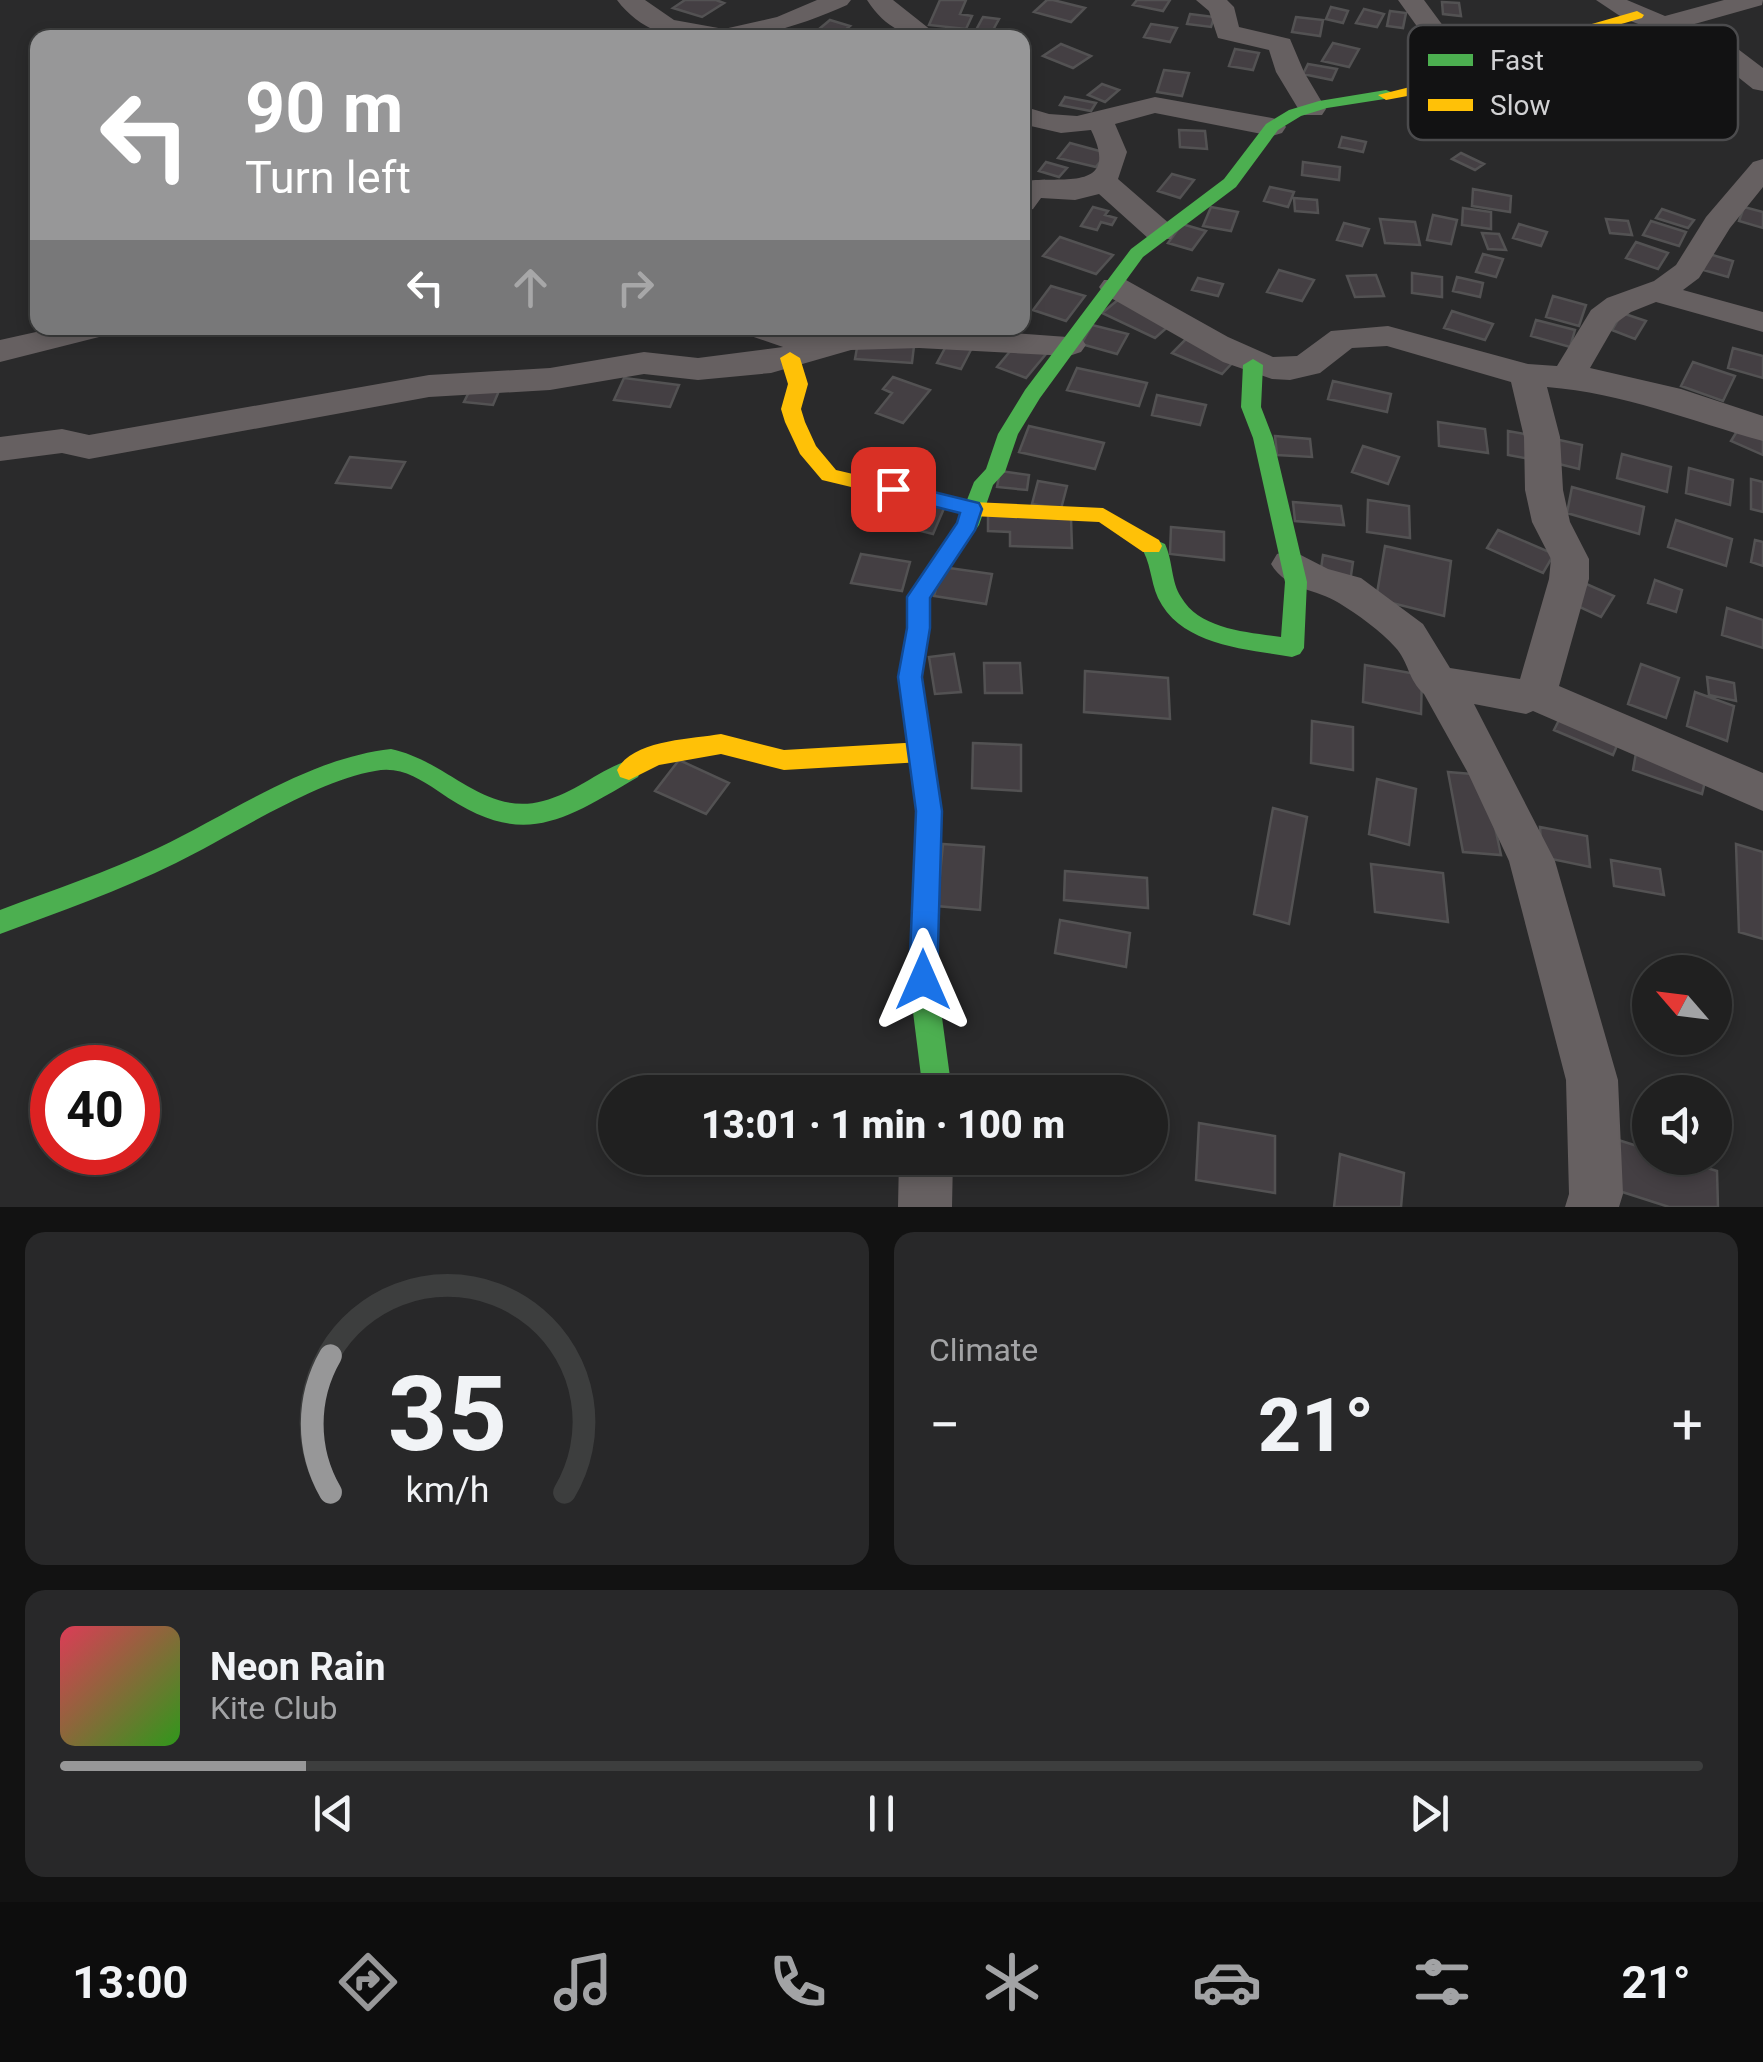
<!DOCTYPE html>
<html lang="en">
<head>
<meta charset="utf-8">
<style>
  :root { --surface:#202020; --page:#282829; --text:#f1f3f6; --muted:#a2a3a5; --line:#3d3e3e; --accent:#979798 }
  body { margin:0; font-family:Roboto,sans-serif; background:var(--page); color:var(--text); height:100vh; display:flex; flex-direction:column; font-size:38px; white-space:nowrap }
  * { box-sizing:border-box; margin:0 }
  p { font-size:32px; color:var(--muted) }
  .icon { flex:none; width:55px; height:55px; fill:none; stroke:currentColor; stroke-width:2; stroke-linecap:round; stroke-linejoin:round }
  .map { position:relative; height:1207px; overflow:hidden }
  .drawer { display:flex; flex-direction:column; gap:25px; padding:25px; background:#121212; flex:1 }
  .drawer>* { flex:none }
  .banner { position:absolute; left:30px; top:30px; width:1000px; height:305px; border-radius:20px; box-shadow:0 5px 15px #0003,0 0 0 2px var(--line); background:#979798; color:#fff; overflow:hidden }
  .needle { width:65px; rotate:298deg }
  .tools { position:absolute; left:1632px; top:955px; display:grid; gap:20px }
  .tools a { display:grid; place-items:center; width:100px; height:100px; border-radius:50%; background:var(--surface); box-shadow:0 5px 15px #0003,0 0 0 2px var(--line); font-size:50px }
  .speed { position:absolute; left:30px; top:1045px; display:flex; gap:20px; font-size:50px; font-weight:700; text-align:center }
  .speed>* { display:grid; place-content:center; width:130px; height:130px; border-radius:50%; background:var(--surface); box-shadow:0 5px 15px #0003,0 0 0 2px var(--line); line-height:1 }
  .speed .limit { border:15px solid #d22; background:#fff; color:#111 }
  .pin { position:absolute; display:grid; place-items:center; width:85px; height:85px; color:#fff; margin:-42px; border-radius:20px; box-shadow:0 5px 15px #0006 }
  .me { position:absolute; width:110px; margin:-55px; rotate:0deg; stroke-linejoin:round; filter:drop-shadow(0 0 8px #0008) }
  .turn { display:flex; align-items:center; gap:35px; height:210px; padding:0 50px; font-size:45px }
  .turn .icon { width:130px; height:130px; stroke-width:2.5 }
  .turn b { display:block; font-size:70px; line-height:85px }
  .lanes { display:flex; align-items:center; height:95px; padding:0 50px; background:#0003; justify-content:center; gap:50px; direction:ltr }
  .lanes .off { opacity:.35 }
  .big { font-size:75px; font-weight:800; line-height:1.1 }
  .drawer .widget { flex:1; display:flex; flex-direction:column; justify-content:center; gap:15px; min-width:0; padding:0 35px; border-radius:20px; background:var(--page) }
  .drawer .dial { align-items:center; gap:0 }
  .dial svg { height:260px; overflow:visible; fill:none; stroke:var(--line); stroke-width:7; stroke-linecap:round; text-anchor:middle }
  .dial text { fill:var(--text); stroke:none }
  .song { display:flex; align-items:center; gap:30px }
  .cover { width:120px; height:120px; border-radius:15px; background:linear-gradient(135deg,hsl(350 70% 55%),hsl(110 70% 35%)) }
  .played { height:10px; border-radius:5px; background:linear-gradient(90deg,var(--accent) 15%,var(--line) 15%) }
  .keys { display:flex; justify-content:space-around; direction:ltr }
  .heat { display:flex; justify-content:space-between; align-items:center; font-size:55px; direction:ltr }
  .drawer .tiles { flex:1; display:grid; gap:25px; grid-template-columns:1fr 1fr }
  .widget:last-child { grid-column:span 2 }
  .trip { position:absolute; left:598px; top:1075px; width:570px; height:100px; border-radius:50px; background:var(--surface); box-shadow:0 5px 15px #0003,0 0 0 2px var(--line); font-weight:800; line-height:100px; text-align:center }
  .dock { display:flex; height:160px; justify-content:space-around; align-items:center; background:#0d0d0d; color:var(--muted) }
  .dock .icon { width:70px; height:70px }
  .dock .on { color:var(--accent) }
  .dock b { font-size:45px; color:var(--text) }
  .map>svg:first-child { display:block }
</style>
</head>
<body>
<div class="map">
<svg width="1763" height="1207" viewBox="0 0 1763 1207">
  <rect width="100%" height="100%" fill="#2a2a2b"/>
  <path fill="#443f43" stroke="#535253" stroke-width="2.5" d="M685 0H716L724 3 702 17 673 8Z
    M940 0H966L960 14 972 16 966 29 929 25Z
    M1047 0H1053L1085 8 1071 22 1034 12Z
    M1137 0H1170L1163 11 1133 5Z
    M1442 2 1459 3 1461 16 1443 14Z
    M1331 7 1348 11 1343 23 1326 19Z
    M1364 9 1384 14 1377 27 1356 23Z
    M1390 11 1406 13 1403 28 1387 26Z
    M1190 14 1214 17 1211 27 1187 24Z
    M983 17 999 19 992 32 976 30Z
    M1296 17 1323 20 1320 36 1292 32Z
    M830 20 850 26 835 38 812 35Z
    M1151 24 1177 28 1170 42 1144 37Z
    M1333 43 1359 49 1349 67 1322 61Z
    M1061 44 1091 56 1073 68 1043 56Z
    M1235 49 1259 53 1253 70 1229 66Z
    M1308 64 1337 69 1332 80 1303 74Z
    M1164 70 1189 73 1182 96 1157 92Z
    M1102 84 1119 90 1105 102 1088 95Z
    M1065 97 1096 103 1091 111 1060 105Z
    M1179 130 1205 131 1207 149 1180 147Z
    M1342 137 1366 142 1363 152 1339 147Z
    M1070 143 1107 153 1096 167 1058 158Z
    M1461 153 1484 164 1475 170 1452 159Z
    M1046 162 1067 168 1059 177 1039 171Z
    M1303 162 1340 167 1339 180 1302 175Z
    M1172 174 1194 180 1180 198 1158 191Z
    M1270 187 1294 192 1288 207 1264 201Z
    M1473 189 1511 196 1510 212 1472 206Z
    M1294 198 1317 200 1318 213 1295 211Z
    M1093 207 1108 211 1105 215 1116 218 1112 225 1101 222 1097 230 1081 226Z
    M1211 207 1238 212 1231 231 1203 226Z
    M1744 207 1763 212V228L1739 221Z
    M1463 208 1491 212V229L1462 225Z
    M1662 209 1694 220 1688 228 1656 218Z
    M1433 215 1457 220 1451 244 1427 240Z
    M1380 219 1415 222 1420 245 1385 243Z
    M1606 219 1628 221 1632 235 1610 233Z
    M1651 221 1686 232 1679 246 1643 235Z
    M1344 223 1369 229 1362 246 1337 240Z
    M1182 224 1206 231 1192 250 1168 243Z
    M1519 224 1547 232 1541 246 1513 238Z
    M1482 233 1499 234 1506 250 1488 249Z
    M1060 237 1113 255 1096 274 1043 256Z
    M1636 242 1668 253 1658 269 1626 258Z
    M1483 254 1503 259 1496 277 1476 272Z
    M1709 254 1733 261 1728 277 1703 270Z
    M1279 270 1314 280 1302 301 1267 292Z
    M1412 273 1442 277V297L1412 293Z
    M1376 275 1384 296 1355 297 1347 276Z
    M1457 277 1483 283 1480 297 1453 291Z
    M1198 278 1223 284 1218 296 1192 290Z
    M1051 286 1085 296 1066 321 1033 310Z
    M1553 296 1586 305 1579 326 1546 317Z
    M1119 299 1171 324 1155 338 1102 313Z
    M1452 311 1493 324 1485 340 1444 328Z
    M1622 313 1646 321 1635 339 1612 330Z
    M1536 320 1575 330 1570 347 1531 336Z
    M1092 325 1128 334 1117 354 1081 344Z
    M950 339 974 344 961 369 937 363Z
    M1186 339 1235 360 1222 374 1172 353Z
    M858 342 914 346 912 363 855 359Z
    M1017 343 1046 354 1026 378 997 367Z
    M1733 348 1763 356V378L1728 368Z
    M1693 362 1735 376 1723 401 1681 386Z
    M1077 368 1147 383 1139 406 1067 390Z
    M893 377 930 390 903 423 876 413 892 393 883 389Z
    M624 378 679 385 670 407 614 400Z
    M1333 381 1391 394 1387 412 1328 399Z
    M473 384 501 386 493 405 464 402Z
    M1157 395 1206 405 1200 425 1152 415Z
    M1438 422 1485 429 1488 453 1439 446Z
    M1029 426 1104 443 1095 469 1019 452Z
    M1739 428 1763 438V455L1731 441Z
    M1508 431 1535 436V460L1508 455Z
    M1275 436 1310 439 1312 457 1277 455Z
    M1555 439 1582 445 1579 469 1551 462Z
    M1363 446 1399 457 1388 484 1352 472Z
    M1622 454 1671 467 1667 492 1617 478Z
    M350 457 405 462 391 488 336 483Z
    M1689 468 1733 480 1730 505 1686 493Z
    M1000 471 1029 475 1027 490 997 487Z
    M1751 479 1763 482V512L1751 509Z
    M1038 481 1067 486 1061 509 1032 504Z
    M1572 487 1644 507 1639 534 1567 513Z
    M895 494 945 506 933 534 881 521Z
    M1368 500 1409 506 1410 538 1367 532Z
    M1293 502 1341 506 1344 525 1295 521Z
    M988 515 1071 518 1072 548 1010 546V532L988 531Z
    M1676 520 1732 539 1726 566 1668 547Z
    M1171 527 1224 532V560L1170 554Z
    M1498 530 1554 554 1543 573 1487 548Z
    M1755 540 1763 542V566L1751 562Z
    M1385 546 1451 561 1444 616 1376 599Z
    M861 554 910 562 902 591 851 583Z
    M1323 555 1353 562 1350 582 1320 576Z
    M942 567 992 574 986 604 934 596Z
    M1655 580 1682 590 1676 612 1648 603Z
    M1584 583 1614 596 1601 617 1571 603Z
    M1727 608 1763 620V648L1722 635Z
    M954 654 961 692 935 694 929 657Z
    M984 663H1020L1022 693H985Z
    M1641 664 1679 678 1666 718 1628 704Z
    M1365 665 1422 675 1421 714 1363 702Z
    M1085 671 1168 678 1170 719 1084 712Z
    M1707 677 1734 683 1736 701 1709 695Z
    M1695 692 1734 706 1727 741 1687 726Z
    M1563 712 1621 736 1613 755 1554 730Z
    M1312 721 1353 727V770L1311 763Z
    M973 743 1021 745V791L972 788Z
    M1636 753 1706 777 1702 794 1633 770Z
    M679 760 729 783 706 814 655 791Z
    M1448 772 1484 775 1501 855 1463 852Z
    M1377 779 1416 789 1409 845 1369 834Z
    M1273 808 1307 817 1289 924 1254 914Z
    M1540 827 1587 836 1590 867 1542 857Z
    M943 844 984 847 980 910 937 906Z
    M1736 844 1763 852V939L1739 932Z
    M1611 860 1660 869 1664 895 1614 886Z
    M1371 864 1443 873 1448 922 1375 912Z
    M1065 871 1147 878 1148 908 1064 900Z
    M1060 920 1130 933 1126 967 1055 953Z
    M1199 1123 1275 1136V1193L1196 1180Z
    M1615 1139 1650 1150V1158H1674L1717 1171 1718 1207H1669L1613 1189Z
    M1340 1154 1404 1173 1401 1207H1334Z"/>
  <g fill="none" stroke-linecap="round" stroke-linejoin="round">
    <path fill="#666061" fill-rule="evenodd" d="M617 0H645L674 20 724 29 777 17 817 0H851L847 5C782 34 669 70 617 0Z
      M867 0H893L941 38C907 38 886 29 867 0Z
      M1196 0H1227L1234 7 1239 27 1290 39 1304 72 1326 109 1322 115H1302L1276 72 1269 50 1218 38 1209 11Z
      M1398 0H1424L1455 42 1468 75 1464 81H1444L1429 43Z
      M1596 0H1627L1665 16 1724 0H1763L1762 5 1691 25 1730 43 1763 68V91L1753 89 1704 50 1623 18Z
      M1155 97 1272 118 1282 121 1286 127 1282 133 1272 136 1155 113 1115 124 1127 152 1118 179 1171 225 1175 232 1171 239H1149L1099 194 1075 200 1041 198 1033 209 1022 212V182C1054 174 1123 196 1091 130L1061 133 1022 124V106L1049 114 1077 116Z
      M1763 159V187L1730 228 1699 278 1683 290 1763 312V332L1656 302 1631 312 1616 323 1590 368 1681 389 1763 416V441C1690 421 1624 393 1547 387L1560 437 1563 490 1570 522 1589 559V579L1559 686 1763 773V811L1533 711 1526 714 1474 704 1555 861 1618 1080 1623 1194 1619 1207H1565L1569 1194 1566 1080 1509 861 1468 773 1424 694C1408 680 1409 662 1395 647 1381 631 1357 614 1339 603 1316 588 1287 591 1271 564L1277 554 1291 550 1328 569 1361 578 1423 624 1450 668 1520 679 1549 579 1551 559 1532 522 1525 490 1524 437 1511 382 1387 346 1352 348 1320 373 1290 380 1272 379 1223 362 1104 294 1099 287 1104 280H1126L1228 337 1273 357 1297 356 1331 331 1388 326 1528 364 1557 366 1591 310 1607 298 1654 281 1676 265 1706 217 1753 162Z
      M54 328H112L107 335 0 362V340Z
      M744 328 810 331 941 328 1081 338 1086 345 1081 352 1069 356 919 348 851 350 771 373 698 380 644 374 550 390 429 397 89 459 62 453 0 461V437L62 429 89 435 429 375 550 368 644 352 698 358 783 347 748 335Z
      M899 1158H953L952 1207H898Z"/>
    <path fill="#4caf50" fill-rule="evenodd" d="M1386 90 1391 92V98L1327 108 1301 116 1278 130 1236 187 1143 257 1040 398 1018 434 1005 472 993 485 979 525 929 598V628L922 677 942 811 937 980 952 1092H923L909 980 916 811 898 677 907 628V597L958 523 974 482 986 469 998 434 1025 390 1131 249 1224 179 1266 124 1289 110 1319 101Z
      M1253 359 1263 365 1261 407 1273 438 1307 582 1304 648 1300 654 1292 657C1246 649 1181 646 1158 598 1150 580 1151 561 1140 546L1151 538 1165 544C1173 561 1171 582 1181 597 1200 630 1248 632 1281 637L1285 582 1253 438 1241 407 1243 365Z
      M391 749C448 761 485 817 543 801 575 793 599 770 629 760L638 763 641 770 638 777C558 824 521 849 438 791 418 778 400 766 375 771 317 780 231 836 176 863 119 891 59 912 0 934V910C53 890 107 872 158 848 231 813 309 758 391 749Z"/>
    <path fill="#ffc107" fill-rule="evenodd" d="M1637 11 1644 15 1642 18 1532 50 1418 94 1386 100 1378 95 1410 87 1522 44Z
      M790 352 800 358 808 384 801 409 805 422 816 446 836 470 972 502 1103 508 1159 540 1162 546 1159 552H1143L1099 522 972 516 822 480 800 454 785 422 781 409 788 384 780 358Z
      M721 734 784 750 922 742 931 745 934 752 931 759 922 762 784 770 721 754 659 765 629 780 620 777 617 770C632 740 691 739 721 734Z"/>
  </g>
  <path fill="#1a73e8" stroke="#114b97" stroke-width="2.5" d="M893 482 979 503 982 509 975 530 930 598V628L922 677 942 811 937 980 933 989 923 992 913 989 909 980 916 811 898 677 907 628V597L957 523 960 513 885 494 882 489 885 484Z"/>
  <rect x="1408" y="25" width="330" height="115" rx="15" fill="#121213" stroke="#4b4b4d" stroke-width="2.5"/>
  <rect x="1428" y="54" width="45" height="12" fill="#4caf50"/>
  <rect x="1428" y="99" width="45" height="12" fill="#ffc107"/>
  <g font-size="28" fill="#d1d1d3">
    <text x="1490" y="70">Fast</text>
    <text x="1490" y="115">Slow</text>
  </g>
</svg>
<div class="tools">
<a><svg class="needle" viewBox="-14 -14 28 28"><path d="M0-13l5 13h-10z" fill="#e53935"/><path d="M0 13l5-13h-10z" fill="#a2a3a5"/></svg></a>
<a><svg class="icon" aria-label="sound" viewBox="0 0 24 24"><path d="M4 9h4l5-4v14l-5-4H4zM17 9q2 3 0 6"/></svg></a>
</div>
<div class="speed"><div class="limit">40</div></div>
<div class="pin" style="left:893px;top:489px;background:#d93025"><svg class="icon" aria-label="arrive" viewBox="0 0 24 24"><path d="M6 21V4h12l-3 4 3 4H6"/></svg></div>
<svg class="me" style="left:923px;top:980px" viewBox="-20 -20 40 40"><path d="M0-17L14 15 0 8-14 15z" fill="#1a73e8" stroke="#fff" stroke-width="4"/></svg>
<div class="trip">13:01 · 1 min · 100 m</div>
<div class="banner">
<div class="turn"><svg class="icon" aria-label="left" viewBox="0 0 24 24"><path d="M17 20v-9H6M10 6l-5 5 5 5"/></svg><div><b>90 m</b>Turn left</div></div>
<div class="lanes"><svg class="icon" aria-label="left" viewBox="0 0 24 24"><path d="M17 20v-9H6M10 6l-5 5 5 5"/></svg><svg class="icon off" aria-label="ahead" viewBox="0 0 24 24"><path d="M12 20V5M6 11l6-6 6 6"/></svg><svg class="icon off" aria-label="right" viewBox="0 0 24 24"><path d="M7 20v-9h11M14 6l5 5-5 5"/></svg></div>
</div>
</div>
<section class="drawer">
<div class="tiles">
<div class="widget dial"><svg viewBox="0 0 100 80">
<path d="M14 69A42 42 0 1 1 86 69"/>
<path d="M14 69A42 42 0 0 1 14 27" stroke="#979798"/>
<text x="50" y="56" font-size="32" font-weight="700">35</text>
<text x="50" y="72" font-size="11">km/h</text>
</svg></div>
<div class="widget"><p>Climate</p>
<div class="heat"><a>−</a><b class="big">21°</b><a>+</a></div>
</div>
<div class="widget">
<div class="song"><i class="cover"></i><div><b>Neon Rain</b><p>Kite Club</p></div></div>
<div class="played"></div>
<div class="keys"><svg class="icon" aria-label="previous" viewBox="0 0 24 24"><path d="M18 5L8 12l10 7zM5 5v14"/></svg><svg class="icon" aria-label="pause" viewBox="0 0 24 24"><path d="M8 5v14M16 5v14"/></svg><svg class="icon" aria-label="next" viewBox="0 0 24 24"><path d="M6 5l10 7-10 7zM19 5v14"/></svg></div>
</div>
</div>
</section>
<nav class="dock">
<b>13:00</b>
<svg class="icon on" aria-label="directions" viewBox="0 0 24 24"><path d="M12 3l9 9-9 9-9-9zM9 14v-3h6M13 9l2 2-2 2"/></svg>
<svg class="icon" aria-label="music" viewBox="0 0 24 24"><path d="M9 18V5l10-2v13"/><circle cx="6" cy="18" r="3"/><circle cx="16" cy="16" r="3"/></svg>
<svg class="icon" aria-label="phone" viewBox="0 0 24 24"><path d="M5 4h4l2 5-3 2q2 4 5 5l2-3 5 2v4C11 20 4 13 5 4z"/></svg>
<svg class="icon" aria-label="climate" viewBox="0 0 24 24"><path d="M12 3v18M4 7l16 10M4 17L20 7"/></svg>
<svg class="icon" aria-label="car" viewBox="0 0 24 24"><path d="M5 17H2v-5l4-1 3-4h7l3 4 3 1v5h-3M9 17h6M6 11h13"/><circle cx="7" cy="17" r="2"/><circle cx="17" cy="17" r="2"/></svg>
<svg class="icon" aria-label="filters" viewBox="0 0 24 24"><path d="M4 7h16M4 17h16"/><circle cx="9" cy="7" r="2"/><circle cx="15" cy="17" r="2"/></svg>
<b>21°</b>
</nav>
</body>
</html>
